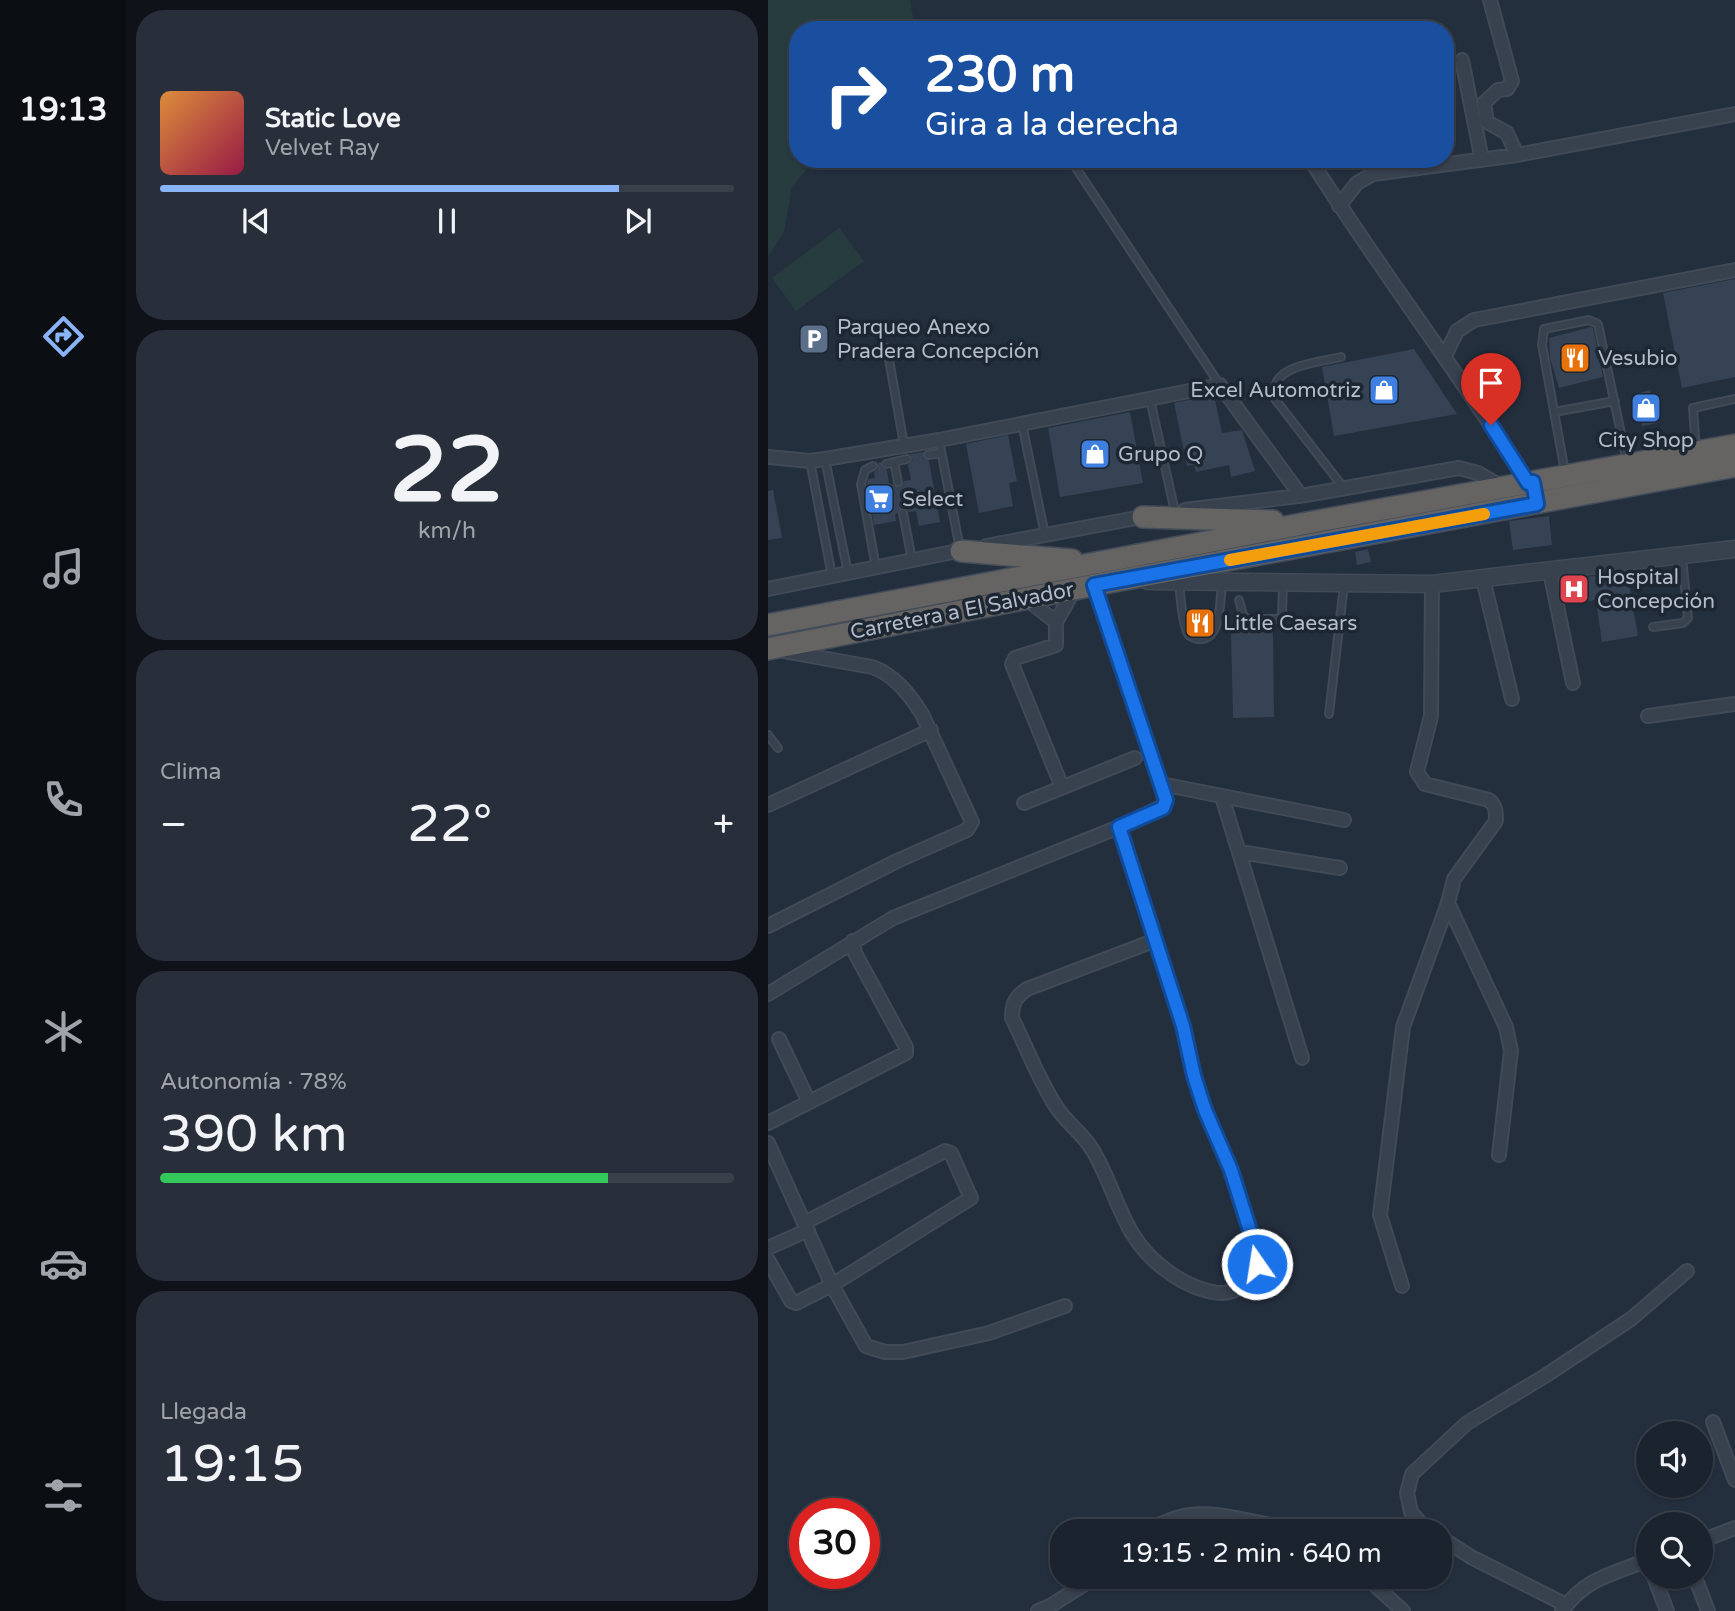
<!DOCTYPE html>
<html lang="es">
<head>
<meta charset="utf-8">
<style>
  :root { --surface:#1b232e; --page:#282f3a; --text:#f1f3f6; --muted:#a0a4aa; --line:#39404a; --accent:#8ab4f8 }
  body { margin:0; font-family:"Varela Round",sans-serif; background:var(--page); color:var(--text); height:100vh; display:flex; flex-direction:column; font-size:26px; white-space:nowrap }
  * { box-sizing:border-box; margin:0 }
  p { font-size:23px; color:var(--muted) }
  .icon { flex:none; width:38px; height:38px; fill:none; stroke:currentColor; stroke-width:2; stroke-linecap:round; stroke-linejoin:round }
  .map { position:relative; flex:1; overflow:hidden }
  .drawer { display:flex; flex-direction:column; gap:10px; padding:10px; background:#0f1319; width:642px }
  .drawer>* { flex:none }
  .top-card { position:absolute; left:21px; top:21px; width:665px; height:147px; border-radius:28px; box-shadow:0 2px 5px #0004,0 0 0 2px var(--line); background:#1a4fa0; color:#fff; overflow:hidden }
  .buttons { position:absolute; left:868px; top:1421px; display:grid; gap:14px }
  .buttons a { display:grid; place-items:center; width:77px; height:77px; border-radius:50%; background:var(--surface); box-shadow:0 2px 5px #0004,0 0 0 2px var(--line); font-size:35px }
  .speed { position:absolute; left:21px; top:1498px; display:flex; gap:14px; font-size:35px; font-weight:700; text-align:center }
  .speed>* { display:grid; place-content:center; width:91px; height:91px; border-radius:50%; background:var(--surface); box-shadow:0 2px 5px #0004,0 0 0 2px var(--line); line-height:1 }
  .speed .limit { border:10px solid #d22; background:#fff; color:#111 }
  .pin { position:absolute; display:grid; place-items:center; width:60px; height:60px; color:#fff; margin:-72px -30px; border-radius:50% 50% 50% 0; rotate:-45deg; box-shadow:0 0 7px #0007 }
  .pin .icon { rotate:45deg }
  .me { position:absolute; width:77px; margin:-38px; rotate:347deg; stroke-linejoin:round; filter:drop-shadow(0 0 5px #0008) }
  .turn { display:flex; align-items:center; gap:24px; height:147px; padding:0 21px; font-size:32px }
  .turn .icon { width:91px; height:91px; stroke-width:2.5 }
  .turn b { display:block; font-size:49px; line-height:60px }
  .big { font-size:52px; font-weight:600; line-height:1.1 }
  .drawer .card { flex:1; display:flex; flex-direction:column; justify-content:center; gap:10px; min-width:0; padding:0 24px; border-radius:28px; background:var(--page) }
  .drawer .dial { align-items:center; gap:0 }
  .dial b { font-size:91px; line-height:1 }
  .song { display:flex; align-items:center; gap:21px }
  .cover { width:84px; height:84px; border-radius:10px; background:linear-gradient(135deg,hsl(30 70% 55%),hsl(340 70% 35%)) }
  .played { height:7px; border-radius:4px; background:linear-gradient(90deg,var(--accent) 80%,var(--line) 80%) }
  .keys { display:flex; justify-content:space-around; direction:ltr }
  .heat { display:flex; justify-content:space-between; align-items:center; font-size:38px; direction:ltr }
  .charge { height:10px; border-radius:5px; background:linear-gradient(90deg,#34c759 78%,var(--line) 0) }
  .trip { position:absolute; left:282px; top:1519px; width:402px; height:70px; border-radius:28px; background:var(--surface); box-shadow:0 2px 5px #0004,0 0 0 2px var(--line); font-weight:600; line-height:70px; text-align:center }
  main { display:flex; flex:1; min-height:0 }
  .dock { display:flex; flex-direction:column; width:126px; justify-content:space-around; align-items:center; background:#0b0e12; color:var(--muted) }
  .dock .icon { width:49px; height:49px }
  .dock .on { color:var(--accent) }
  .dock b { font-size:32px; color:var(--text) }
  .map>svg:first-child { display:block }
</style>
</head>
<body>
<main>
<nav class="dock">
<b>19:13</b>
<svg class="icon on" aria-label="directions" viewBox="0 0 24 24"><path d="M12 3l9 9-9 9-9-9zM9 14v-3h6M13 9l2 2-2 2"/></svg>
<svg class="icon" aria-label="music" viewBox="0 0 24 24"><path d="M9 18V5l10-2v13"/><circle cx="6" cy="18" r="3"/><circle cx="16" cy="16" r="3"/></svg>
<svg class="icon" aria-label="phone" viewBox="0 0 24 24"><path d="M5 4h4l2 5-3 2q2 4 5 5l2-3 5 2v4C11 20 4 13 5 4z"/></svg>
<svg class="icon" aria-label="climate" viewBox="0 0 24 24"><path d="M12 3v18M4 7l16 10M4 17L20 7"/></svg>
<svg class="icon" aria-label="car" viewBox="0 0 24 24"><path d="M5 17H2v-5l4-1 3-4h7l3 4 3 1v5h-3M9 17h6M6 11h13"/><circle cx="7" cy="17" r="2"/><circle cx="17" cy="17" r="2"/></svg>
<svg class="icon" aria-label="filters" viewBox="0 0 24 24"><path d="M4 7h16M4 17h16"/><circle cx="9" cy="7" r="2"/><circle cx="15" cy="17" r="2"/></svg>
</nav>
<section class="drawer">
<div class="card">
<div class="song"><i class="cover"></i><div><b>Static Love</b><p>Velvet Ray</p></div></div>
<div class="played"></div>
<div class="keys"><svg class="icon" aria-label="previous" viewBox="0 0 24 24"><path d="M18 5L8 12l10 7zM5 5v14"/></svg><svg class="icon" aria-label="pause" viewBox="0 0 24 24"><path d="M8 5v14M16 5v14"/></svg><svg class="icon" aria-label="next" viewBox="0 0 24 24"><path d="M6 5l10 7-10 7zM19 5v14"/></svg></div>
</div>
<div class="card dial"><b>22</b><p>km/h</p></div>
<div class="card"><p>Clima</p>
<div class="heat"><a>−</a><b class="big">22°</b><a>+</a></div>
</div>
<div class="card"><p>Autonomía · 78%</p><b class="big">390 km</b><div class="charge"></div></div>
<div class="card"><p>Llegada</p><b class="big">19:15</b></div>
</section>
<div class="map">
<svg width="967" height="1611" viewBox="0 0 967 1611">
  <rect width="100%" height="100%" fill="#242f3e"/>
  <path fill="#263c3f" d="M0 0H142L147 30H30V159H47L24 187 16 232 0 257Z
    M71 228 96 261 28 311 4 278Z"/>
  <path fill="#364354" d="M967 279V377L914 388 895 293Z
    M823 327 825 328 835 377 791 388 782 358 781 338Z
    M646 349 689 414 566 436 554 367Z
    M882 390 889 423 874 426 867 394Z
    M446 395 454 433 474 430 487 471 463 477 461 465 428 472 426 465 419 466 406 403Z
    M362 412 375 483 292 497 280 428Z
    M240 435 249 481 241 483 245 506 211 513 198 444Z
    M156 452 155 458 161 461 172 522 151 526 148 511 141 512 135 507 127 515 128 521 106 525 99 484 100 479 107 478 106 472 110 469V463L113 462V467L119 470 121 483 132 487 136 481 143 480 140 465 145 460 142 454Z
    M5 490 14 538 0 540V491Z
    M781 516 784 545 745 550 741 521Z
    M600 549 603 562 589 565 587 552Z
    M859 572 870 636 834 642 828 600 798 604 793 580Z
    M463 632H505L506 717 465 718Z"/>
  <g fill="none" stroke-linecap="round" stroke-linejoin="round">
    <g stroke="#414a57" stroke-width="10">
      <path id="service" d="M302 159 452 385
        M119 348 136 445
        M573 357C549 363 499 365 507 399L575 487
        M382 399 407 512
        M786 412 847 401
        M254 424 277 535
        M171 440 192 549
        M928 450 925 408 967 399
        M160 455 173 453
        M57 459 80 573
        M42 461 64 576
        M126 462 130 482
        M118 464 139 459
        M105 466 97 470 93 484 108 568
        M797 472 774 345 776 329 821 320 830 324 859 462
        M135 513 144 560
        M411 584C413 598 413 615 418 629 419 635 424 638 430 639 454 642 452 599 454 583
        M471 600 475 615 479 619H510L514 615 515 584
        M885 627 915 623 920 618 914 557
        M561 714 576 585
        M0 735 10 748"/>
    </g>
    <g stroke="#414a57" stroke-width="16">
      <path id="minor" d="M722 0 744 81 739 89 730 90 716 103 719 122 739 133 749 155
        M694 60 714 160
        M542 159C611 269 691 372 760 483
        M404 162 419 159
        M571 206 589 183 605 174 749 155 967 114
        M677 356 689 331 706 320 967 270
        M0 457 42 461 57 459 171 440 452 385 533 496
        M417 510 538 495 691 468 710 473 734 487
        M218 546 379 516
        M782 572 805 683
        M715 579 744 699
        M0 589 200 549
        M257 598 288 622
        M880 716 967 704
        M393 784 576 820
        M294 787 244 664 247 658 288 645V622L307 588
        M454 797 534 1058
        M256 803 367 758
        M0 805 163 730
        M351 827 415 1025 426 1076 437 1110 462 1170 489 1253C490 1268 484 1280 471 1288 457 1296 445 1293 430 1288 419 1284 407 1277 398 1270 353 1238 350 1192 324 1149 315 1134 299 1123 289 1108 271 1081 259 1048 244 1018 244 1004 247 997 259 989L388 940
        M472 852 572 868
        M680 903 738 1027 743 1051 731 1155
        M0 926 129 861 199 830 204 822 154 714C142 695 126 674 104 667L15 651
        M0 994 125 918 351 827 397 805 393 784 326 585
        M11 1039 41 1102
        M0 1123 138 1053V1047L87 953 85 941
        M0 1143 64 1285 98 1346 117 1352H135L221 1333 297 1306
        M0 1248 40 1230
        M0 1260 23 1301 28 1303 64 1285 203 1198 183 1153 177 1151 36 1223
        M634 1286 612 1215 635 1027 680 903 686 879 728 821C728 811 728 806 721 800L657 784 649 772 663 716 664 584
        M945 1422 967 1480
        M380 1531C420 1506 446 1514 488 1522 501 1525 514 1526 526 1531
        M663 1531 654 1525 643 1512 639 1493 644 1474 699 1423 777 1376 863 1319 919 1271
        M672 1537 703 1557 798 1605
        M933 1541 967 1528
        M598 1577 635 1611
        M886 1577 899 1611
        M927 1577 940 1611
        M270 1611 282 1606 328 1577
        M794 1611C817 1578 845 1574 880 1560"/>
    </g>
    <g stroke="#414a57" stroke-width="19">
      <path id="tertiary" d="M380 581 664 584 967 549"/>
    </g>
    <g stroke="#434c59" stroke-width="24">
      <path id="trunk" d="M375 517 505 521
        M193 551 304 560
        M0 625 539 523 967 445
        M0 649 347 581 967 466"/>
    </g>
    <use href="#service" stroke="#38414e" stroke-width="6"/>
    <use href="#minor" stroke="#38414e" stroke-width="12"/>
    <use href="#tertiary" stroke="#38414e" stroke-width="16"/>
    <use href="#trunk" stroke="#656462" stroke-width="21"/>
  </g>
  <g fill="none" stroke-linecap="round" stroke-linejoin="round">
    <g stroke="#114b97" stroke-width="18">
      <path id="route" d="M489 1264V1253L463 1170 437 1110 426 1076 415 1026 351 827 395 808 398 800 326 585 769 504 765 482 760 483 723 425"/>
    </g>
    <use href="#route" stroke="#1a73e8" stroke-width="12"/>
    <path stroke="#f59e0b" stroke-width="12" d="M462 560 716 514"/>
  </g>
  <defs>
    <g id="parking-square" transform="scale(1.575)"><rect x="-9" y="-9" width="18" height="18" rx="4" fill="#5c6f8a" stroke="#1d2633"/><path d="M-3.5-5.5H1a3.5 3.5 0 0 1 0 7H-1V5.5H-3.5ZM-1-3.4V-.6H.8a1.4 1.4 0 0 0 0-2.8Z" fill="#fff"/></g>
    <g id="restaurant-square" transform="scale(1.575)"><rect x="-9" y="-9" width="18" height="18" rx="4" fill="#e8710a" stroke="#1d2633"/><path d="M-5-6h1v4h1v-4h1v4h1v-4h1v5L-1.5 .5V6h-2V.5L-5-1ZM5-6V6H3V1.5H1.5Q1.5-4 5-6Z" fill="#fff"/></g>
    <g id="shop-square" transform="scale(1.575)"><rect x="-9" y="-9" width="18" height="18" rx="4" fill="#3f7fe0" stroke="#1d2633"/><path d="M-5-2.5h2.3a2.7 3.5 0 0 1 5.4 0H5L5.5 6h-11ZM-1.5-2.5h3a1.5 2.3 0 0 0-3 0Z" fill="#fff"/></g>
    <g id="supermarket-square" transform="scale(1.575)"><rect x="-9" y="-9" width="18" height="18" rx="4" fill="#3f7fe0" stroke="#1d2633"/><path d="M-6-5.5h2.5l.6 2H6L4.5 2H-2.5L-4.4-4H-6ZM-1.5 3.2a1.3 1.3 0 1 0 .1 0ZM3 3.2a1.3 1.3 0 1 0 .1 0Z" fill="#fff"/></g>
    <g id="hospital-square" transform="scale(1.575)"><rect x="-9" y="-9" width="18" height="18" rx="4" fill="#e0444e" stroke="#1d2633"/><path d="M-5-5h3v3.5h4V-5h3V5h-3V1.5h-4V5h-3Z" fill="#fff"/></g>
  </defs>
  <g fill-rule="evenodd">
    <use href="#parking-square" x="46" y="339"/>
    <use href="#restaurant-square" x="807" y="358"/>
    <use href="#shop-square" x="616" y="390"/>
    <use href="#shop-square" x="878" y="408"/>
    <use href="#shop-square" x="327" y="454"/>
    <use href="#supermarket-square" x="111" y="499"/>
    <use href="#hospital-square" x="806" y="589"/>
    <use href="#restaurant-square" x="432" y="623"/>
  </g>
  <g text-anchor="middle" dominant-baseline="central" stroke-width="7" stroke-linejoin="round" paint-order="stroke">
    <g font-size="21" fill="#b4bcc9" stroke="#1d2633" text-anchor="start">
      <text x="69" y="327">Parqueo Anexo<tspan x="69" dy="24">Pradera Concepción</tspan></text>
      <text x="830" y="358">Vesubio</text>
      <text x="593" y="390" text-anchor="end">Excel Automotriz</text>
      <text x="878" y="440" text-anchor="middle">City Shop</text>
      <text x="350" y="454">Grupo Q</text>
      <text x="134" y="499">Select</text>
      <text x="829" y="577">Hospital<tspan x="829" dy="24">Concepción</tspan></text>
      <text x="455" y="623">Little Caesars</text>
    </g>
    <g font-size="21" fill="#b4bcc9" stroke="#1d2633">
      <text transform="translate(194 611) rotate(-11)">Carretera a El Salvador</text>
    </g>
  </g>
</svg>
<div class="buttons">
<a><svg class="icon" aria-label="sound" viewBox="0 0 24 24"><path d="M4 9h4l5-4v14l-5-4H4zM17 9q2 3 0 6"/></svg></a>
<a><svg class="icon" aria-label="search" viewBox="0 0 24 24"><circle cx="10" cy="10" r="6"/><path d="M15 15l6 6"/></svg></a>
</div>
<div class="speed"><div class="limit">30</div></div>
<div class="pin" style="left:723px;top:425px;background:#d93025"><svg class="icon" aria-label="arrive" viewBox="0 0 24 24"><path d="M6 21V4h12l-3 4 3 4H6"/></svg></div>
<svg class="me" style="left:489px;top:1264px" viewBox="-20 -20 40 40"><circle r="17" fill="#1a73e8" stroke="#fff" stroke-width="3"/><path d="M0-11L8 9 0 5-8 9z" fill="#fff"/></svg>
<div class="trip">19:15 · 2 min · 640 m</div>
<div class="top-card">
<div class="turn"><svg class="icon" aria-label="right" viewBox="0 0 24 24"><path d="M7 20v-9h11M14 6l5 5-5 5"/></svg><div><b>230 m</b>Gira a la derecha</div></div>
</div>
</div>
</main>
</body>
</html>
